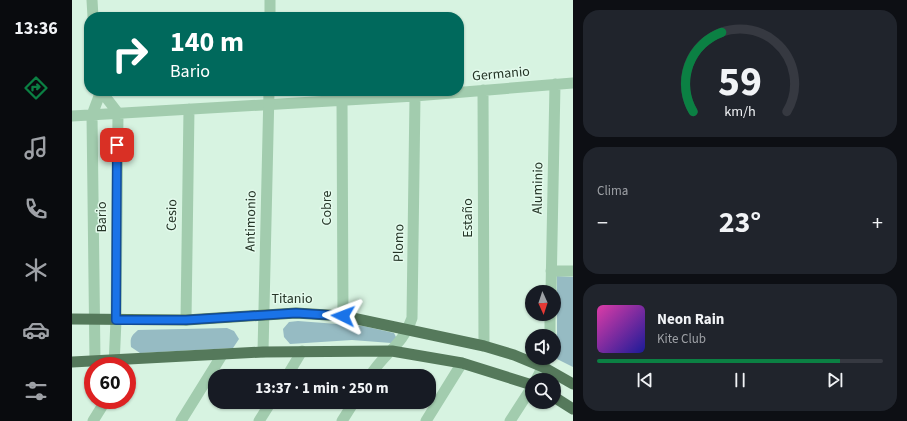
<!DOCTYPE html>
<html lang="es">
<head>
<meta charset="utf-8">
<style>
  :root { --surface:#171b24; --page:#20242c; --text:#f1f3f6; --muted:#9ea1a6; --line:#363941; --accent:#0b8043 }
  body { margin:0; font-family:"Source Sans 3",sans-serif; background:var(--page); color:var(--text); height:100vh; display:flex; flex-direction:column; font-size:15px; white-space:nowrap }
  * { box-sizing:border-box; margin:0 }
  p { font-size:13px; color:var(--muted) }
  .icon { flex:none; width:22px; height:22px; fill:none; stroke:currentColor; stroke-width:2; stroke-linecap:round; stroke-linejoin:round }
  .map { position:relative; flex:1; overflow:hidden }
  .sheet { display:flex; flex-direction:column; gap:10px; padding:10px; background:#0d0f14; width:334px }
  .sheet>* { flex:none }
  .banner { position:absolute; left:12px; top:12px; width:380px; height:84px; border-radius:16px; box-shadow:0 1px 3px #0004; background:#00695c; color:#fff; overflow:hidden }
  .needle { width:26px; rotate:177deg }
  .fabs { position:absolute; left:453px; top:285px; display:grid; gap:8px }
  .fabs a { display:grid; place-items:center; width:36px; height:36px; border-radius:50%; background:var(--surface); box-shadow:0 1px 3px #0004; font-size:20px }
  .speed { position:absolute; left:12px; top:357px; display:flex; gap:8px; font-size:20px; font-weight:700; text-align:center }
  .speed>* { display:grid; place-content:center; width:52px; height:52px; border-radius:50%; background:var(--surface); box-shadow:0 1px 3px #0004; line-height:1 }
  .speed .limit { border:6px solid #d22; background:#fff; color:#111 }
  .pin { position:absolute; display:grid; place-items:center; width:34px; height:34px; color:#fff; margin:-17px; border-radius:8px; box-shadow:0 2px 6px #0006 }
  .me { position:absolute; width:44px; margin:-22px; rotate:273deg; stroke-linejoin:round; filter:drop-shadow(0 0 3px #0008) }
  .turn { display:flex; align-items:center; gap:14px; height:84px; padding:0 20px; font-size:18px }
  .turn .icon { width:52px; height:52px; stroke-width:2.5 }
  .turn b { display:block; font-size:28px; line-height:34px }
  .big { font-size:30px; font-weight:700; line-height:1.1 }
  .sheet .tile { flex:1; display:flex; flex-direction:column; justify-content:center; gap:6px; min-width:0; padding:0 14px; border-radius:16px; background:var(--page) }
  .sheet .dial { align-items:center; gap:0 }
  .dial svg { height:104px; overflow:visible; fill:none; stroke:var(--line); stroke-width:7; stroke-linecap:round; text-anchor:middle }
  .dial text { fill:var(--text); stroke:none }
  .song { display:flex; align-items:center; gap:12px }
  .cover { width:48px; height:48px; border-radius:6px; background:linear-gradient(135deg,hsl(320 70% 55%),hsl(240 70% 35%)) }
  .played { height:4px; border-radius:2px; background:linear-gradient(90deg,var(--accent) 85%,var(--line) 85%) }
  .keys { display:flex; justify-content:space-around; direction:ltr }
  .heat { display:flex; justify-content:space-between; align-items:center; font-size:22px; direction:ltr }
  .trip { position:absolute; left:136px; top:369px; width:228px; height:40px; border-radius:16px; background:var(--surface); box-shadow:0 1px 3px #0004; font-weight:700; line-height:40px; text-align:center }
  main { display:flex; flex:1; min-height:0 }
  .tabs { display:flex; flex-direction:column; width:72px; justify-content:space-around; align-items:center; background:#090b0e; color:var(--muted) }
  .tabs .icon { width:28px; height:28px }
  .tabs .selected { color:var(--accent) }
  .tabs b { font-size:18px; color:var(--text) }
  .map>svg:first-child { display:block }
</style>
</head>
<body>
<main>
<nav class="tabs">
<b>13:36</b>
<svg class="icon selected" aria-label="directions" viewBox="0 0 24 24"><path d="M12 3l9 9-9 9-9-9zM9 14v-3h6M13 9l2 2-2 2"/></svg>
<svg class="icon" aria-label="music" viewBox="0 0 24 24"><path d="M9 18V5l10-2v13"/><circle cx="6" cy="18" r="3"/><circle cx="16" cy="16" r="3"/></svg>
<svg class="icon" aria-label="phone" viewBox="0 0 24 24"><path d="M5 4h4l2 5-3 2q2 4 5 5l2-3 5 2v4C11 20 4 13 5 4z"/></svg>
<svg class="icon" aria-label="climate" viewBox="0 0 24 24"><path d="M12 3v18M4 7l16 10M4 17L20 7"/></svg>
<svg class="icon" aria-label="car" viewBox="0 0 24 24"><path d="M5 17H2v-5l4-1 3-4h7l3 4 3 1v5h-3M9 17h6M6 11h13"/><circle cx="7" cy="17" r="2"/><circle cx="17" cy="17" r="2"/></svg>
<svg class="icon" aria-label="filters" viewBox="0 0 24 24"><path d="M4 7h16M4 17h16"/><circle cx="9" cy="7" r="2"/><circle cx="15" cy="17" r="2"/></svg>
</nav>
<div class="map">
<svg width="501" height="421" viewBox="0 0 501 421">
  <rect width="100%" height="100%" fill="#d7f3e1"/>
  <path fill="#96bbc3" d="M485 276 501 277V367L485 359Z
    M226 321 291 326 322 333 325 339 319 343 280 340 218 344 212 337 211 329 217 322Z
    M155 328 162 331 167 339 161 348 68 353 59 347C58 338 59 336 66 330Z"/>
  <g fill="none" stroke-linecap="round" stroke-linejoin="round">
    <path stroke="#a2ccae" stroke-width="11" d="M20 0 21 17
      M411 90 412 346
      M29 91 46 113 44 320 42 366
      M270 99 271 316
      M0 116 343 96 501 83
      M479 271H501
      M479 292 483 84
      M114 320 117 109
      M478 336V314
      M23 361 20 115 29 91
      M215 376 230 351
      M298 376C312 353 331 345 340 318L343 96
      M464 380 475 358
      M21 421 34 400
      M109 421 150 355
      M187 421 199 402
      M270 421 282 402
      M354 421 390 363
      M438 421 460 387"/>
    <path stroke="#a2ccae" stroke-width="11" d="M198 17V0
      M191 352 197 91"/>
    <path stroke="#55795b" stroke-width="11" d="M0 319 114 320 224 313 271 316 412 346 442 355 471 367 501 384
      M0 362 191 352 320 351 390 363 460 385
      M482 397 501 409"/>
  </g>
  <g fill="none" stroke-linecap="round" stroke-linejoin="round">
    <g stroke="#114b97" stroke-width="10">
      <path id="route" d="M45 145 44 320H114L224 313 271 316"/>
    </g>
    <use href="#route" stroke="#1a73e8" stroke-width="7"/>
  </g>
  <g text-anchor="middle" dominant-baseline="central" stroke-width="3" stroke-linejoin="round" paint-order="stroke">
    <g font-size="14" fill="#253527" stroke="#e3faec">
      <text transform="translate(429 74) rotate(-5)">Germanio</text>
      <text transform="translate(466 188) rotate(-89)">Aluminio</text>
      <text transform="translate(255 208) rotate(-90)">Cobre</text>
      <text transform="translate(100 215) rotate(-89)">Cesio</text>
      <text transform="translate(30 217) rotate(-90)">Bario</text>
      <text transform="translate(396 218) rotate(-90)">Estaño</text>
      <text transform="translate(179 221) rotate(-89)">Antimonio</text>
      <text transform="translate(327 243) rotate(-89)">Plomo</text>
      <text x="220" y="299">Titanio</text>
    </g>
  </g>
</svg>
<div class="fabs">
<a><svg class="needle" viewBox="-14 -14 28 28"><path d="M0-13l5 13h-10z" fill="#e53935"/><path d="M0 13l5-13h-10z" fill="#9ea1a6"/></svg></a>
<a><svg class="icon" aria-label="sound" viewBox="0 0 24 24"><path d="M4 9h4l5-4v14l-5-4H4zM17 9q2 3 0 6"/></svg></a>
<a><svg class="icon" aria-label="search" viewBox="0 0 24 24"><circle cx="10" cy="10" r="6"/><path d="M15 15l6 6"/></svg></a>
</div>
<div class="speed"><div class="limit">60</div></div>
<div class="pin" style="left:45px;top:145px;background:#d93025"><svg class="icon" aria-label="arrive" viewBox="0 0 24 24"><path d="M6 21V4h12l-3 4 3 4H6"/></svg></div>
<svg class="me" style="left:271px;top:316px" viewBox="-20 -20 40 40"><path d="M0-17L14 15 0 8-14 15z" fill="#1a73e8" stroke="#fff" stroke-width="4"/></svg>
<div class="trip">13:37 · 1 min · 250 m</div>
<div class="banner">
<div class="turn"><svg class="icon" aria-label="right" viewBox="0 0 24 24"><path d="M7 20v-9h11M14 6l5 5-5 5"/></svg><div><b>140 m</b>Bario</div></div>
</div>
</div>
<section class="sheet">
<div class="tile dial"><svg viewBox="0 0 100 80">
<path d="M14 69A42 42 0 1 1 86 69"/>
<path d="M14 69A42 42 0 0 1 36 8" stroke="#0b8043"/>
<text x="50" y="56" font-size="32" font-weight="700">59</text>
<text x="50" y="72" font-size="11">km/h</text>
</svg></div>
<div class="tile"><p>Clima</p>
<div class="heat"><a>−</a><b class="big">23°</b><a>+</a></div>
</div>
<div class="tile">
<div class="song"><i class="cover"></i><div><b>Neon Rain</b><p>Kite Club</p></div></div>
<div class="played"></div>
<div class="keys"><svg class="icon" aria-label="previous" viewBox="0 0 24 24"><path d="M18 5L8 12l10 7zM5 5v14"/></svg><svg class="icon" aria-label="pause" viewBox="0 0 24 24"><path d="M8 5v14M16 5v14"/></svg><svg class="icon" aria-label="next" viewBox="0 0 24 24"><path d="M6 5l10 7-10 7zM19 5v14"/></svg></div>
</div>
</section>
</main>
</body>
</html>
